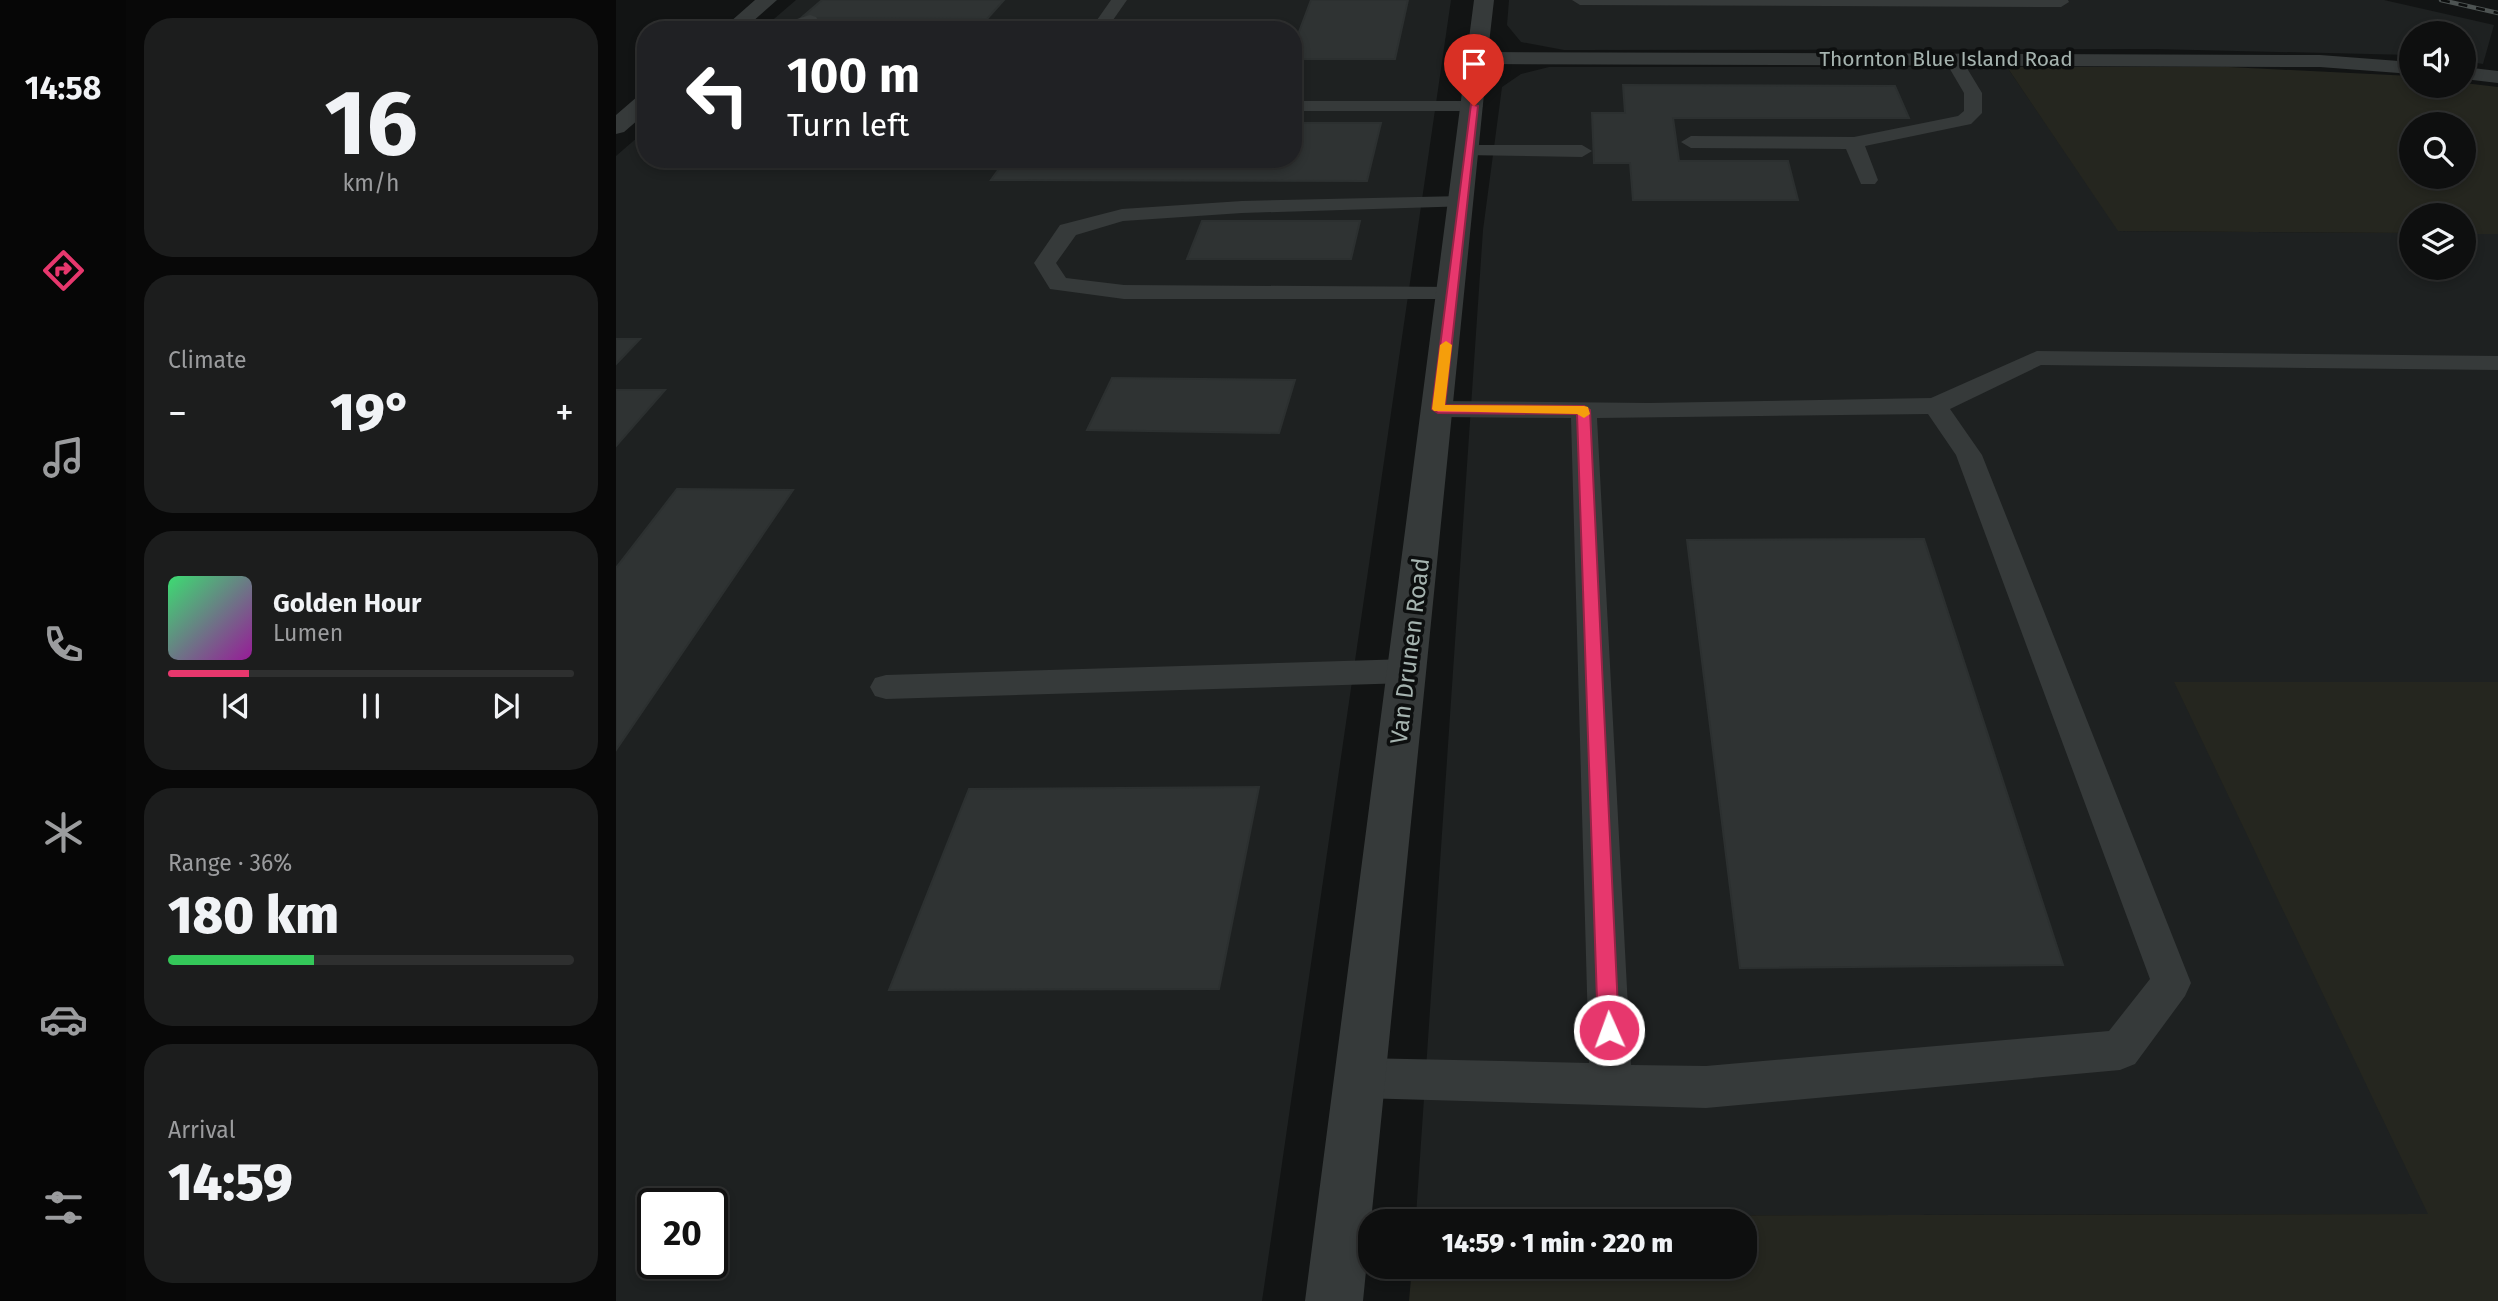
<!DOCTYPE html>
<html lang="en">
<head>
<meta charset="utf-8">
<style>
  :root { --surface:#0e0f0f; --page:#1c1d1d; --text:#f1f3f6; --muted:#9b9c9e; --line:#2e2f2f; --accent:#e7376d }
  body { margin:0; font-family:"Fira Sans",sans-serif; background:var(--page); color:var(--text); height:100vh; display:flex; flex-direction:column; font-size:26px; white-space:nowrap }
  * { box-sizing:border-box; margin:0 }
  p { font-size:23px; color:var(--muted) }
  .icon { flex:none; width:38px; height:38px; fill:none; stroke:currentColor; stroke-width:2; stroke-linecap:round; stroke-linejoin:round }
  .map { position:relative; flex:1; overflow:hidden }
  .panel { display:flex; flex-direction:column; gap:18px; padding:18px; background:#080808; width:490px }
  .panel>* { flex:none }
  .hud { position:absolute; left:21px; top:21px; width:665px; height:147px; border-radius:28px; box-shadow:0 4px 10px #0003,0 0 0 2px var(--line); background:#202124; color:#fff; overflow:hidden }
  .fabs { position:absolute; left:1783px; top:21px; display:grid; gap:14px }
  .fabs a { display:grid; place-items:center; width:77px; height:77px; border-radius:50%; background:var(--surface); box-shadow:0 4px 10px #0003,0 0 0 2px var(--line); font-size:35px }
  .speed { position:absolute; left:21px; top:1188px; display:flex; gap:14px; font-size:35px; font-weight:700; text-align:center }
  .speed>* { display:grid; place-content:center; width:91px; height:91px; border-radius:50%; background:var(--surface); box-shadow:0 4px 10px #0003,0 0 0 2px var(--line); line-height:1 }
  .speed .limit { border:4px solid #111; border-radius:10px; background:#fff; color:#111 }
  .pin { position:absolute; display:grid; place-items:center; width:60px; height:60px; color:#fff; margin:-72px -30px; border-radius:50% 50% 50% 0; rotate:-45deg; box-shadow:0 0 7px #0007 }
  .pin .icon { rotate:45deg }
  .me { position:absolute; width:77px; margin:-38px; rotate:358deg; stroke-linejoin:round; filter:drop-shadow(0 0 5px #0008) }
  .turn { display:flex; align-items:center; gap:24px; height:147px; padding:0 35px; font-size:32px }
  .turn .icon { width:91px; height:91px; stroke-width:2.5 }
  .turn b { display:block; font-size:49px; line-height:60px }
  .big { font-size:52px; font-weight:800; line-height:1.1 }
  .panel .card { flex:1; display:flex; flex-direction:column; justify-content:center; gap:10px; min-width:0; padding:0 24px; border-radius:28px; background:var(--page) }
  .panel .dial { align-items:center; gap:0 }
  .dial b { font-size:91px; line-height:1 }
  .song { display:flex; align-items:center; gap:21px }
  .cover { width:84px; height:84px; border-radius:10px; background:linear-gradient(135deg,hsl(140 70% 55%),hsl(300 70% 35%)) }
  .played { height:7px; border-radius:4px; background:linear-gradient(90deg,var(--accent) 20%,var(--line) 20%) }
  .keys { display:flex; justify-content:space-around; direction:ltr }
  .heat { display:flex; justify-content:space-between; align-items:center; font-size:38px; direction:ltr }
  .charge { height:10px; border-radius:5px; background:linear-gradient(90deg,#34c759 36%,var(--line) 0) }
  .trip { position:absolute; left:742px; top:1209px; width:399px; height:70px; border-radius:28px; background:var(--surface); box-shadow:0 4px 10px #0003,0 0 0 2px var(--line); font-weight:800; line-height:70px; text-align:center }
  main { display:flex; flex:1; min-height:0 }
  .menu { display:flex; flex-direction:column; width:126px; justify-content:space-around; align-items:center; background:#060606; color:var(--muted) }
  .menu .icon { width:49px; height:49px }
  .menu .on { color:var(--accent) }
  .menu b { font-size:32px; color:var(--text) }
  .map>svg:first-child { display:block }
</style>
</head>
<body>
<main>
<nav class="menu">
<b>14:58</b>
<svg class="icon on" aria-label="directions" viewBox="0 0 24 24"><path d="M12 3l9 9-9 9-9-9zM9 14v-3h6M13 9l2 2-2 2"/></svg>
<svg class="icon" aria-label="music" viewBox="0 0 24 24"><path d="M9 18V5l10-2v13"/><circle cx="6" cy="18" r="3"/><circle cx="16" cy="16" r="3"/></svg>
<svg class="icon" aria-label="phone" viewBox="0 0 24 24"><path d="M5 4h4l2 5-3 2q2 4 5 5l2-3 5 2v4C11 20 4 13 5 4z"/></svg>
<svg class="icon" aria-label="climate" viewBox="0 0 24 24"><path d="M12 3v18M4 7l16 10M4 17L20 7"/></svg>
<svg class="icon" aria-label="car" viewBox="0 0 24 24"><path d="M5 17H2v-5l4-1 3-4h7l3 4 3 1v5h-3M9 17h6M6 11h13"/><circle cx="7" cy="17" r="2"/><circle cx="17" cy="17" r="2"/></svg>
<svg class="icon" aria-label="filters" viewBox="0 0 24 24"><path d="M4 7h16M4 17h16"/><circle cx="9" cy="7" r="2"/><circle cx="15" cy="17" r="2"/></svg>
</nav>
<section class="panel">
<div class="card dial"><b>16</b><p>km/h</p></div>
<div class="card"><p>Climate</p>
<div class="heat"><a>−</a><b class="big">19°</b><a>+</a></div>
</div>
<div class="card">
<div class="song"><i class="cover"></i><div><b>Golden Hour</b><p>Lumen</p></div></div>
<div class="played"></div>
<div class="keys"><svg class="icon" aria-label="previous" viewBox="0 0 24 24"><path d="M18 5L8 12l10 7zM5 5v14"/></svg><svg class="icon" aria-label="pause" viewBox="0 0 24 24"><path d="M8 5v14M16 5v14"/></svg><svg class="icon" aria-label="next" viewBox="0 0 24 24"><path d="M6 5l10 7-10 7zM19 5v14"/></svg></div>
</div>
<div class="card"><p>Range · 36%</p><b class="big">180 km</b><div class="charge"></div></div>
<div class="card"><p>Arrival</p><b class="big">14:59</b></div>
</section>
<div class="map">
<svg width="1882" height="1301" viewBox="0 0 1882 1301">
  <rect width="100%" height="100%" fill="#121414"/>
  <path fill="#1e2121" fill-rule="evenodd" d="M180 0H835L646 1301H0V156L30 130V159H677V30H145ZM37 1204H96V1264H37Z
    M893 0H1768L1878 25 1867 64 1848 61V33H1796L1795 55 1538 49 948 50 905 42 891 25Z
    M933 67H1391L1503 231 1795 233 1796 268H1848V234H1882V682L1559 683 1813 1214 800 1216 867 230 886 87 905 74Z"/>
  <path fill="#25261f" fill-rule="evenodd" d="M1391 67H1613L1795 76 1796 86H1848V83L1882 87V234H1848V215H1796L1795 233 1502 231ZM1796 124H1848V177H1796Z
    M1558 682H1882V1301H793L796 1267H1129V1222L799 1221 800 1216 1812 1214Z"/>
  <path fill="#2f3333" stroke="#2c3030" stroke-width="2" d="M206 0H388L371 19 185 18Z
    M695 0H792L779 59H677V48Z
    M214 20 306 21 304 23H368L362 30H204Z
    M1007 85 1279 86 1293 118H1057L1063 161H1172L1182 200H1017L1014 163H978L976 113H1009Z
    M677 123H765L751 181 375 180 390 159H677Z
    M586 221H744L735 259H571Z
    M0 339H24L0 364Z
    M496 378 679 380 663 433 471 430Z
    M0 390H49L0 446Z
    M61 489 177 490 0 750V568Z
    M1308 539 1447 965 1124 968 1071 540Z
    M643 787 603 989 273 990 353 789Z"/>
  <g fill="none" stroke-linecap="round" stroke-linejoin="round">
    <path fill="#363a3a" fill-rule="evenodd" d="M495 0H511L490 30H474Z
      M956 0H1452L1453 2 1445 7 964 5Z
      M194 15 200 17 202 20C190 33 125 34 109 28L117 23H168Z
      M1337 54 1343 55 1366 93V113L1355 124 1249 146 1262 180 1259 184H1245L1230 149 1075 148 1065 142 1075 136 1238 137 1342 116 1348 111V93L1328 59Z
      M677 101H858L867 106 858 111H677Z
      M853 145H966L976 151 966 157 846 155 843 151Z
      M847 196 854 198 857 202 854 206 626 213 507 221 460 235 440 263 450 278 508 285 844 287 847 292 844 297 836 299H508L434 289 418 263 444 225 506 209 626 201Z
      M1421 351 1882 356V370L1425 365 1334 409 1366 455 1575 983 1569 996 1519 1064 1504 1070 1090 1108 744 1098 729 1092 723 1078 729 1064 744 1058 973 1063 955 418 822 417 813 414 809 409 813 404 822 401 1033 403 1315 398ZM1312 414 1340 455 1534 979 1493 1031 1090 1066 1015 1065 981 418Z
      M792 659 803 663 808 671 803 679 792 683 270 699 259 696 254 687 259 678 270 675Z"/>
    <path fill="#363a3a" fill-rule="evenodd" d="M139 0H161L127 30H105Z
      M858 0H878L872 52 1704 55 1796 62V74L1704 67 871 64 747 1301H689Z
      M1848 67 1882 71V83L1848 79Z
      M30 94V113L8 132 0 134V115L22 96Z"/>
    <g stroke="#4d5352" stroke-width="4.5">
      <path id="rail" d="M1825 0 1882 13"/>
    </g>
    <use href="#rail" stroke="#0d0f0f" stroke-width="2.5" stroke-dasharray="9" stroke-linecap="butt"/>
  </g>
  <path fill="#e7376d" stroke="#962447" stroke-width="2" d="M855 104 862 106 829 405 968 406 974 410 1003 1030 1000 1037 993 1040 986 1037 982 1030 961 414 822 413 816 409Z"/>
  <path fill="#f59e0b" d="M830 341 836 345 829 405 968 406 972 407 974 414 968 418 961 414 818 411 816 409 824 345Z"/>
  <g text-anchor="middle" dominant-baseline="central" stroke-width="7" stroke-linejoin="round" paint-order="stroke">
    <g font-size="21" fill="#a5b3af" stroke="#0d0f0f">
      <text x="1330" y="59">Thornton Blue Island Road</text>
    </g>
    <g font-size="24" fill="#a5b3af" stroke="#0d0f0f">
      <text transform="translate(794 651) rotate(-83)">Van Drunen Road</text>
    </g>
  </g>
</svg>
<div class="fabs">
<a><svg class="icon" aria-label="sound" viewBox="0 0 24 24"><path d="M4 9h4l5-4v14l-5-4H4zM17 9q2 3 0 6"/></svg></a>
<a><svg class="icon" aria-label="search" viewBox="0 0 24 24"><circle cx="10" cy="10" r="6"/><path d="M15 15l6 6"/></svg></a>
<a><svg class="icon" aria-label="layers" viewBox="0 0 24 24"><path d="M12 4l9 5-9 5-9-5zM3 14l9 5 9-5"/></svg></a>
</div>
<div class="speed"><div class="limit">20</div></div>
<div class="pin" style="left:858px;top:106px;background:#d93025"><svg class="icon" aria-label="arrive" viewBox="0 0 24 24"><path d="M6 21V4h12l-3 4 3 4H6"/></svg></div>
<svg class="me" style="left:993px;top:1030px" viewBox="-20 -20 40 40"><circle r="17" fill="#e7376d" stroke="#fff" stroke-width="3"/><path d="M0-11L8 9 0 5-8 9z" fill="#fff"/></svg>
<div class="trip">14:59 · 1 min · 220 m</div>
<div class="hud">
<div class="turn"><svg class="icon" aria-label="left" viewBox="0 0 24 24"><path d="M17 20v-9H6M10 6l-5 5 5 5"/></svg><div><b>100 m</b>Turn left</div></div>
</div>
</div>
</main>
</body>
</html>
